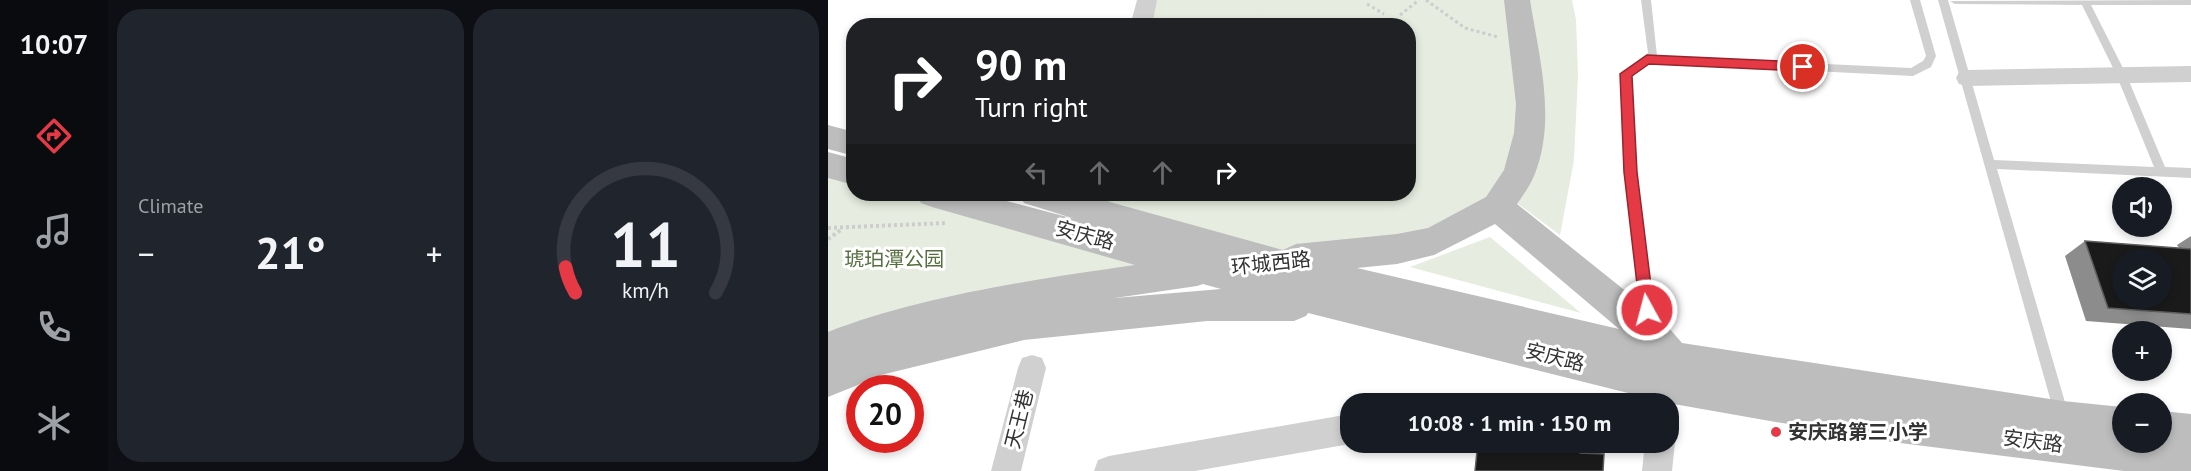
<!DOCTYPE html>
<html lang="en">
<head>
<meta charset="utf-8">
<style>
  :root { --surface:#171b24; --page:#20242c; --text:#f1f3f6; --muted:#9ea1a6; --line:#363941; --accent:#e63946 }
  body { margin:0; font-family:"PT Sans","Noto Sans SC",sans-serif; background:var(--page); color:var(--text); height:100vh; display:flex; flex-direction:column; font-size:22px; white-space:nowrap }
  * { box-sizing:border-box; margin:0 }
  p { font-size:20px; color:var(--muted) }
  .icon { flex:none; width:33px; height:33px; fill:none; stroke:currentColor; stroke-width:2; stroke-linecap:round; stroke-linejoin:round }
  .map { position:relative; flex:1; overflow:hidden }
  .panel { display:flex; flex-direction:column; gap:9px; padding:9px; background:#0d0f14; width:720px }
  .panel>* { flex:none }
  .top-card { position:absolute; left:18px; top:18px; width:570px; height:183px; border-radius:24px; box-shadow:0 3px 9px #0003; background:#202124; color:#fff; overflow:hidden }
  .fabs { position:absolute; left:1284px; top:177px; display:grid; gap:12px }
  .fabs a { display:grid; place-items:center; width:60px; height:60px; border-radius:50%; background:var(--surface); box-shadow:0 3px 9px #0003; font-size:30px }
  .speed { position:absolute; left:18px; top:375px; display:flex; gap:12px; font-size:30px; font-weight:700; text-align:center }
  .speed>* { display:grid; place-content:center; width:78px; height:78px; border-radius:50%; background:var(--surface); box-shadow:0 3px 9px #0003; line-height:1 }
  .speed .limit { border:9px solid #d22; background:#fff; color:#111 }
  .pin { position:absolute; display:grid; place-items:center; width:51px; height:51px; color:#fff; margin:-26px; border:3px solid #fff; border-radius:50%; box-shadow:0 2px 6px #0007 }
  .me { position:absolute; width:66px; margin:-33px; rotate:353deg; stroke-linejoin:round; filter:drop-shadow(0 0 4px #0008) }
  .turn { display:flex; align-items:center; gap:21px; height:126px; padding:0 30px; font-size:27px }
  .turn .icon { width:78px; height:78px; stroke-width:2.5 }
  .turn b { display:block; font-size:42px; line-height:51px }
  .lanes { display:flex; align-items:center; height:57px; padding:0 30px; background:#0003; justify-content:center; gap:30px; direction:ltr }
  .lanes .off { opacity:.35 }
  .big { font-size:45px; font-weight:600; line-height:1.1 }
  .panel .tile { flex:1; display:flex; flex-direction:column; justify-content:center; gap:9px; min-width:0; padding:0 21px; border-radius:24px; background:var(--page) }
  .panel .dial { align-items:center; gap:0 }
  .dial svg { height:156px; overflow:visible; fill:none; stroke:var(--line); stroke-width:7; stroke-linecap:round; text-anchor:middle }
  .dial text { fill:var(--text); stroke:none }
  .heat { display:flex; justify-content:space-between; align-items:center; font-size:33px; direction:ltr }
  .panel .tiles { flex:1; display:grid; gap:9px; grid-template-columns:repeat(2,1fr) }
  .trip { position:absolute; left:512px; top:393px; width:339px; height:60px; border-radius:24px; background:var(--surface); box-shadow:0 3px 9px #0003; font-weight:600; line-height:60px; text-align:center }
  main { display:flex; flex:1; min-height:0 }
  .menu { display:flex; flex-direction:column; width:108px; justify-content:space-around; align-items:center; background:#090b0e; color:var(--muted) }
  .menu .icon { width:42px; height:42px }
  .menu .on { color:var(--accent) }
  .menu b { font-size:27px; color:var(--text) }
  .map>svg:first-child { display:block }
</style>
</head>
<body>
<main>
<nav class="menu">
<b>10:07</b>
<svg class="icon on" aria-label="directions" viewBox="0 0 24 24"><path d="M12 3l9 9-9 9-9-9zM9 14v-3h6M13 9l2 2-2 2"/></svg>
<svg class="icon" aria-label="music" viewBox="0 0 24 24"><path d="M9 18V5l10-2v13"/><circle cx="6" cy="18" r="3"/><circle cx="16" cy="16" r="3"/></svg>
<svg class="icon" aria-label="phone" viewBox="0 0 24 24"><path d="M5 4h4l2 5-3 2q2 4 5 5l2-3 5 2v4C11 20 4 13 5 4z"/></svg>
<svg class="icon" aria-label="climate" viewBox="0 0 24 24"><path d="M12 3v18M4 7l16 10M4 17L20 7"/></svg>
</nav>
<section class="panel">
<div class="tiles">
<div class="tile"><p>Climate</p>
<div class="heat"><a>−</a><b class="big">21°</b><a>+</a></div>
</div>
<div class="tile dial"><svg viewBox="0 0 100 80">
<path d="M14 69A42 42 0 1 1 86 69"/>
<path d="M14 69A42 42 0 0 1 9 56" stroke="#e63946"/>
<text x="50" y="56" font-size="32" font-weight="700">11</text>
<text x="50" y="72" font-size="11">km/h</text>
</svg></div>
</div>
</section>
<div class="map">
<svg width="1363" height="471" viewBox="0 0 1363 471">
  <rect width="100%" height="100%" fill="#fff"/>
  <path fill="#e6ecdf" d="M319 0H744L748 20 750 75 746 160 732 235 678 195 639 225 442 262 268 210 272 194H580V26L313 25Z
    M0 165 25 172 26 194H104L382 270 0 349Z
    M662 237 753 313 582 267Z"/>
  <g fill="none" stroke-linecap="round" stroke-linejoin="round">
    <path stroke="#cdcdcd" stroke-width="3" stroke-dasharray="3 3" stroke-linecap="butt" d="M598 0 637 28 670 37
      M539 4 556 14
      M572 15 591 0
      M424 26 431 16"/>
    <path stroke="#cdcdcd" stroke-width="4" stroke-dasharray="3 3" stroke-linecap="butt" d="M0 228 118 223
      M0 239 14 229"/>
    <path fill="#d0d0d0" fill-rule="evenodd" d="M813 0H823L829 56 1083 68 1095 61 1098 56 1082 0H1092L1108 56 1103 67 1085 76 821 63 808 71 802 81 809 173 826 322 825 326 820 328 815 326 814 322 797 173 792 81 798 69 820 53Z
      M1110 0H1120L1166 160 1326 167 1288 74 1254 5 1127 4 1122 1 1363 0V5H1263L1298 74 1337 167 1363 168V178L1169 169 1241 416 1239 421 1234 423 1229 421 1227 416Z"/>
    <path fill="#d0d0d0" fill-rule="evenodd" d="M309 0H329L324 26H302Z
      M1363 66V82L1139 86 1131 84 1128 78 1131 72 1139 70Z
      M260 194H284L277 217 268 221 259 217 256 210Z
      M204 355 214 358 218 368 193 471H163L190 368 194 358Z
      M522 414V442H525L522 444 367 471H266L270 460 281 456Z
      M840 431 847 442 844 471H814L817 442H840Z"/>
    <path fill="#bdbdbd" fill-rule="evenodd" d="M676 0H702C711 57 729 121 706 176 702 186 695 195 689 204L835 321 854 343 1235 401 1294 407V442H1334V411L1363 414V471H1296L1056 441 840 403 480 313 478 316 466 321H379L196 340 57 374 0 397V332C92 296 209 279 307 265L104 207 93 203 88 194H152L247 219 196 203 191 194H253L455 250 468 244 569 234 600 228 658 197 676 170 686 133 688 104ZM667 224 791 329 529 268 569 264 606 255ZM375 284 393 289 287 298 369 286Z
      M0 125 26 132V156L0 149Z
      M0 152 26 159V185L0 178Z"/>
  </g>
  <path fill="#8c8c8c" d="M1363 236V329L1258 321 1237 256 1257 241 1351 248 1349 245Z"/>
  <path fill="#1a1a1a" stroke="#5f5f5f" stroke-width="1.5" fill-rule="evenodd" d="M1257 241 1363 249V314L1280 308ZM1294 260H1334V298H1294Z
    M650 442H752V453L776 454 775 471H647Z"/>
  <path fill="#e63946" stroke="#96252e" stroke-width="1.5" d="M819 55 975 62 980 67 975 71 821 64 804 76 809 172 826 310 824 315 819 317 814 315 812 310 796 172 792 74Z"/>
  <circle fill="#e63946" stroke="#fff" stroke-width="2" cx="948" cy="432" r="6"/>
  <g text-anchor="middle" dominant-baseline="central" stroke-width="6" stroke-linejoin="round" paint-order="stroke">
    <g font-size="20" fill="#333" stroke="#fff">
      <text transform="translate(257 235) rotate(15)">安庆路</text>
      <text transform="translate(443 263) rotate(-6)">环城西路</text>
      <text transform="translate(727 357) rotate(14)">安庆路</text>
      <text transform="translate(191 419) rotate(-76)">天王巷</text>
      <text transform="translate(1205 441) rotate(7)">安庆路</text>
    </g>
    <g font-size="20" fill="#56703f" stroke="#fff">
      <text x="66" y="259">琥珀潭公园</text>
    </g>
    <g font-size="20" font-weight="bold" fill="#333" stroke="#fff" text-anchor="start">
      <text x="960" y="432">安庆路第三小学</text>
    </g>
  </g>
</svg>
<div class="fabs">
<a><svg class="icon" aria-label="sound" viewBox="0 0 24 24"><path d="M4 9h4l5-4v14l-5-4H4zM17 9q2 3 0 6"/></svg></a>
<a><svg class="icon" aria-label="layers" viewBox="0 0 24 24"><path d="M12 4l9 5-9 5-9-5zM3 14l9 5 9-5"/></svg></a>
<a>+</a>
<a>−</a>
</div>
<div class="speed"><div class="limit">20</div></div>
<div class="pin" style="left:975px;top:67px;background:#d93025"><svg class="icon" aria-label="arrive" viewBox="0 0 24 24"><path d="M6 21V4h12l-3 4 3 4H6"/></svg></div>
<svg class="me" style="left:819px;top:310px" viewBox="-20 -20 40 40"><circle r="17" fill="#e63946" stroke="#fff" stroke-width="3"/><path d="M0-11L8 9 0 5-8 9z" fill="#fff"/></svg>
<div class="trip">10:08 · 1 min · 150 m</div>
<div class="top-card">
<div class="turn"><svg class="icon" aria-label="right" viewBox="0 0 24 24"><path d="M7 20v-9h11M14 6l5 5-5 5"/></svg><div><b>90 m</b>Turn right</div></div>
<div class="lanes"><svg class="icon off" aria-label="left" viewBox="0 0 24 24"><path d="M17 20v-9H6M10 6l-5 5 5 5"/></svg><svg class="icon off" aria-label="ahead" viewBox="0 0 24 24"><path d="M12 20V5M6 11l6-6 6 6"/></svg><svg class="icon off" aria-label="ahead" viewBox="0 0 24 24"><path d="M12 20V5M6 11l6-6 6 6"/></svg><svg class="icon" aria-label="right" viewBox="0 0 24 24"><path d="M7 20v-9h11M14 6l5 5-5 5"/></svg></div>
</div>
</div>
</main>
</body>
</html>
